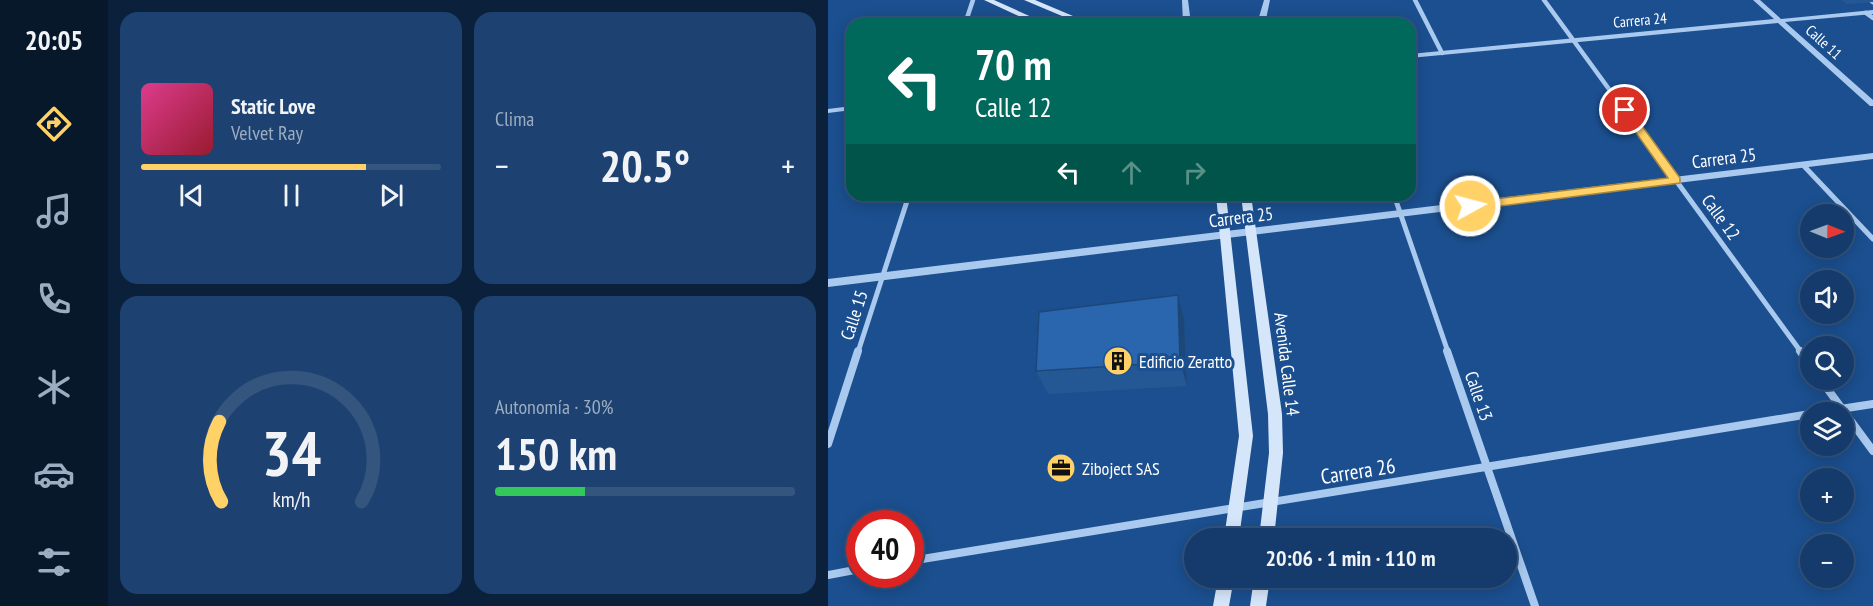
<!DOCTYPE html>
<html lang="es">
<head>
<meta charset="utf-8">
<style>
  :root { --surface:#143b6b; --page:#1d4271; --text:#f1f3f6; --muted:#9dadc1; --line:#33557e; --accent:#ffd166 }
  body { margin:0; font-family:"PT Sans Narrow",sans-serif; background:var(--page); color:var(--text); height:100vh; display:flex; flex-direction:column; font-size:22px; white-space:nowrap }
  * { box-sizing:border-box; margin:0 }
  p { font-size:20px; color:var(--muted) }
  .icon { flex:none; width:33px; height:33px; fill:none; stroke:currentColor; stroke-width:2; stroke-linecap:round; stroke-linejoin:round }
  .map { position:relative; flex:1; overflow:hidden }
  .side { display:flex; flex-direction:column; gap:12px; padding:12px; background:#0b203b; width:720px }
  .side>* { flex:none }
  .top-card { position:absolute; left:18px; top:18px; width:570px; height:183px; border-radius:18px; box-shadow:0 3px 15px #0003,0 0 0 2px var(--line); background:#00695c; color:#fff; overflow:hidden }
  .needle { width:39px; rotate:91deg }
  .fabs { position:absolute; left:972px; top:204px; display:grid; gap:12px }
  .fabs a { display:grid; place-items:center; width:54px; height:54px; border-radius:50%; background:var(--surface); box-shadow:0 3px 15px #0003,0 0 0 2px var(--line); font-size:30px }
  .speed { position:absolute; left:18px; top:510px; display:flex; gap:12px; font-size:30px; font-weight:700; text-align:center }
  .speed>* { display:grid; place-content:center; width:78px; height:78px; border-radius:50%; background:var(--surface); box-shadow:0 3px 15px #0003,0 0 0 2px var(--line); line-height:1 }
  .speed .limit { border:9px solid #d22; background:#fff; color:#111 }
  .pin { position:absolute; display:grid; place-items:center; width:51px; height:51px; color:#fff; margin:-26px; border:3px solid #fff; border-radius:50%; box-shadow:0 2px 6px #0007 }
  .me { position:absolute; width:66px; margin:-33px; rotate:83deg; stroke-linejoin:round; filter:drop-shadow(0 0 4px #0008) }
  .turn { display:flex; align-items:center; gap:21px; height:126px; padding:0 30px; font-size:27px }
  .turn .icon { width:78px; height:78px; stroke-width:2.5 }
  .turn b { display:block; font-size:42px; line-height:51px }
  .lanes { display:flex; align-items:center; height:57px; padding:0 30px; background:#0003; justify-content:center; gap:30px; direction:ltr }
  .lanes .off { opacity:.35 }
  .big { font-size:45px; font-weight:800; line-height:1.1 }
  .side .widget { flex:1; display:flex; flex-direction:column; justify-content:center; gap:9px; min-width:0; padding:0 21px; border-radius:18px; background:var(--page) }
  .side .dial { align-items:center; gap:0 }
  .dial svg { height:156px; overflow:visible; fill:none; stroke:var(--line); stroke-width:7; stroke-linecap:round; text-anchor:middle }
  .dial text { fill:var(--text); stroke:none }
  .song { display:flex; align-items:center; gap:18px }
  .cover { width:72px; height:72px; border-radius:9px; background:linear-gradient(135deg,hsl(330 70% 55%),hsl(350 70% 35%)) }
  .played { height:6px; border-radius:3px; background:linear-gradient(90deg,var(--accent) 75%,var(--line) 75%) }
  .keys { display:flex; justify-content:space-around; direction:ltr }
  .heat { display:flex; justify-content:space-between; align-items:center; font-size:33px; direction:ltr }
  .charge { height:9px; border-radius:4px; background:linear-gradient(90deg,#34c759 30%,var(--line) 0) }
  .side .tiles { flex:1; display:grid; gap:12px; grid-template-columns:repeat(2,1fr) }
  .trip { position:absolute; left:356px; top:528px; width:333px; height:60px; border-radius:30px; background:var(--surface); box-shadow:0 3px 15px #0003,0 0 0 2px var(--line); font-weight:800; line-height:60px; text-align:center }
  main { display:flex; flex:1; min-height:0 }
  .dock { display:flex; flex-direction:column; width:108px; justify-content:space-around; align-items:center; background:#08182b; color:var(--muted) }
  .dock .icon { width:42px; height:42px }
  .dock .active { color:var(--accent) }
  .dock b { font-size:27px; color:var(--text) }
  .map>svg:first-child { display:block }
</style>
</head>
<body>
<main>
<nav class="dock">
<b>20:05</b>
<svg class="icon active" aria-label="directions" viewBox="0 0 24 24"><path d="M12 3l9 9-9 9-9-9zM9 14v-3h6M13 9l2 2-2 2"/></svg>
<svg class="icon" aria-label="music" viewBox="0 0 24 24"><path d="M9 18V5l10-2v13"/><circle cx="6" cy="18" r="3"/><circle cx="16" cy="16" r="3"/></svg>
<svg class="icon" aria-label="phone" viewBox="0 0 24 24"><path d="M5 4h4l2 5-3 2q2 4 5 5l2-3 5 2v4C11 20 4 13 5 4z"/></svg>
<svg class="icon" aria-label="climate" viewBox="0 0 24 24"><path d="M12 3v18M4 7l16 10M4 17L20 7"/></svg>
<svg class="icon" aria-label="car" viewBox="0 0 24 24"><path d="M5 17H2v-5l4-1 3-4h7l3 4 3 1v5h-3M9 17h6M6 11h13"/><circle cx="7" cy="17" r="2"/><circle cx="17" cy="17" r="2"/></svg>
<svg class="icon" aria-label="filters" viewBox="0 0 24 24"><path d="M4 7h16M4 17h16"/><circle cx="9" cy="7" r="2"/><circle cx="15" cy="17" r="2"/></svg>
</nav>
<section class="side">
<div class="tiles">
<div class="widget">
<div class="song"><i class="cover"></i><div><b>Static Love</b><p>Velvet Ray</p></div></div>
<div class="played"></div>
<div class="keys"><svg class="icon" aria-label="previous" viewBox="0 0 24 24"><path d="M18 5L8 12l10 7zM5 5v14"/></svg><svg class="icon" aria-label="pause" viewBox="0 0 24 24"><path d="M8 5v14M16 5v14"/></svg><svg class="icon" aria-label="next" viewBox="0 0 24 24"><path d="M6 5l10 7-10 7zM19 5v14"/></svg></div>
</div>
<div class="widget"><p>Clima</p>
<div class="heat"><a>−</a><b class="big">20.5°</b><a>+</a></div>
</div>
<div class="widget dial"><svg viewBox="0 0 100 80">
<path d="M14 69A42 42 0 1 1 86 69"/>
<path d="M14 69A42 42 0 0 1 13 28" stroke="#ffd166"/>
<text x="50" y="56" font-size="32" font-weight="700">34</text>
<text x="50" y="72" font-size="11">km/h</text>
</svg></div>
<div class="widget"><p>Autonomía · 30%</p><b class="big">150 km</b><div class="charge"></div></div>
</div>
</section>
<div class="map">
<svg width="1045" height="606" viewBox="0 0 1045 606">
  <rect width="100%" height="100%" fill="#1b4f8f"/>
  <g fill="none" stroke-linecap="round" stroke-linejoin="round">
    <path stroke="#a9c9ee" stroke-width="3" d="M1041 0 1045 3"/>
    <path stroke="#a9c9ee" stroke-width="4.5" d="M587 0 614 53
      M716 0 829 155
      M1038 13 1045 18
      M137 24 145 0"/>
    <path stroke="#a9c9ee" stroke-width="5" d="M828 153 973 352
      M975 165 1045 239
      M566 195 620 352
      M30 352 81 195"/>
    <path stroke="#a9c9ee" stroke-width="8" d="M619 351 707 606
      M972 351 982 365
      M993 380 1045 451
      M993 412 1045 404
      M0 444 30 351
      M82 561 982 414
      M0 575 32 569"/>
    <path fill="#a9c9ee" fill-rule="evenodd" d="M354 0H360L363 24H355Z
      M436 0H442L437 24H429Z
      M925 0H932L953 19 1045 10V14L957 22 1045 100V106H1042L950 23 582 58V54L946 19Z
      M24 106V110L0 113V109Z
      M1045 153V159L0 287V279Z"/>
    <path fill="#d6e6fa" fill-rule="evenodd" d="M156 0H166L219 24H208Z
      M196 0H207L264 24H253Z
      M388 195H398L425 436 411 538H396L411 436Z
      M413 195H423L454 414 455 453 446 538H431L441 453 440 414Z
      M390 578H406L401 606H385Z
      M426 578H442L438 606H422Z"/>
  </g>
  <path fill="#245895" d="M1013 0H1045V2L1019 4Z
    M350 295 356 319 359 386 220 394 208 371Z"/>
  <path fill="#1d4779" d="M350 295 356 319 359 386 352 362Z"/>
  <path fill="#2a66ad" stroke="#1d4779" stroke-width="1.5" d="M350 295 352 362 208 371 211 312Z"/>
  <path fill="#ffd166" stroke="#a68842" stroke-width="1.5" d="M797 107 801 108 852 178V183L642 210 636 206 642 202 840 178 792 110Z"/>
  <defs>
    <g id="building-disc" transform="scale(1.5)"><circle r="9.5" fill="#ffd166" stroke="#1b4f8f"/><path d="M-4-6H4V6H1V3H-1V6H-4ZM-2.5-4.3h1.7v1.8h-1.7ZM.8-4.3h1.7v1.8H.8ZM-2.5-1h1.7V.8h-1.7ZM.8-1h1.7V.8H.8Z" fill="#111"/></g>
    <g id="office-disc" transform="scale(1.5)"><circle r="9.5" fill="#ffd166" stroke="#1b4f8f"/><path d="M-6-3h4V-5.5h4V-3h4V5H-6ZM-1-4.5V-3h2v-1.5ZM-6 0V1H6V0Z" fill="#111"/></g>
  </defs>
  <g fill-rule="evenodd">
    <use href="#building-disc" x="290" y="361"/>
    <use href="#office-disc" x="233" y="468"/>
  </g>
  <g text-anchor="middle" dominant-baseline="central" stroke-width="6" stroke-linejoin="round" paint-order="stroke">
    <g font-size="15" fill="#fff" stroke="#1b4f8f">
      <text transform="translate(812 20) rotate(-5)">Carrera 24</text>
      <text transform="translate(996 42) rotate(42)">Calle 11</text>
    </g>
    <g font-size="18" fill="#fff" stroke="#1b4f8f">
      <text transform="translate(896 158) rotate(-7)">Carrera 25</text>
      <text transform="translate(413 217) rotate(-7)">Carrera 25</text>
      <text transform="translate(893 217) rotate(54)">Calle 12</text>
      <text transform="translate(26 315) rotate(-72)">Calle 15</text>
      <text transform="translate(459 364) rotate(83)">Avenida Calle 14</text>
      <text transform="translate(651 396) rotate(71)">Calle 13</text>
    </g>
    <g font-size="18" fill="#fff" stroke="#1b4f8f" text-anchor="start">
      <text x="311" y="361">Edificio Zeratto</text>
      <text x="254" y="468">Ziboject SAS</text>
    </g>
    <g font-size="21" fill="#fff" stroke="#1b4f8f">
      <text transform="translate(530 471) rotate(-9)">Carrera 26</text>
    </g>
  </g>
</svg>
<div class="fabs">
<a><svg class="needle" viewBox="-14 -14 28 28"><path d="M0-13l5 13h-10z" fill="#e53935"/><path d="M0 13l5-13h-10z" fill="#9dadc1"/></svg></a>
<a><svg class="icon" aria-label="sound" viewBox="0 0 24 24"><path d="M4 9h4l5-4v14l-5-4H4zM17 9q2 3 0 6"/></svg></a>
<a><svg class="icon" aria-label="search" viewBox="0 0 24 24"><circle cx="10" cy="10" r="6"/><path d="M15 15l6 6"/></svg></a>
<a><svg class="icon" aria-label="layers" viewBox="0 0 24 24"><path d="M12 4l9 5-9 5-9-5zM3 14l9 5 9-5"/></svg></a>
<a>+</a>
<a>−</a>
</div>
<div class="speed"><div class="limit">40</div></div>
<div class="pin" style="left:797px;top:110px;background:#d93025"><svg class="icon" aria-label="arrive" viewBox="0 0 24 24"><path d="M6 21V4h12l-3 4 3 4H6"/></svg></div>
<svg class="me" style="left:642px;top:206px" viewBox="-20 -20 40 40"><circle r="17" fill="#ffd166" stroke="#fff" stroke-width="3"/><path d="M0-11L8 9 0 5-8 9z" fill="#fff"/></svg>
<div class="trip">20:06 · 1 min · 110 m</div>
<div class="top-card">
<div class="turn"><svg class="icon" aria-label="left" viewBox="0 0 24 24"><path d="M17 20v-9H6M10 6l-5 5 5 5"/></svg><div><b>70 m</b>Calle 12</div></div>
<div class="lanes"><svg class="icon" aria-label="left" viewBox="0 0 24 24"><path d="M17 20v-9H6M10 6l-5 5 5 5"/></svg><svg class="icon off" aria-label="ahead" viewBox="0 0 24 24"><path d="M12 20V5M6 11l6-6 6 6"/></svg><svg class="icon off" aria-label="right" viewBox="0 0 24 24"><path d="M7 20v-9h11M14 6l5 5-5 5"/></svg></div>
</div>
</div>
</main>
</body>
</html>
